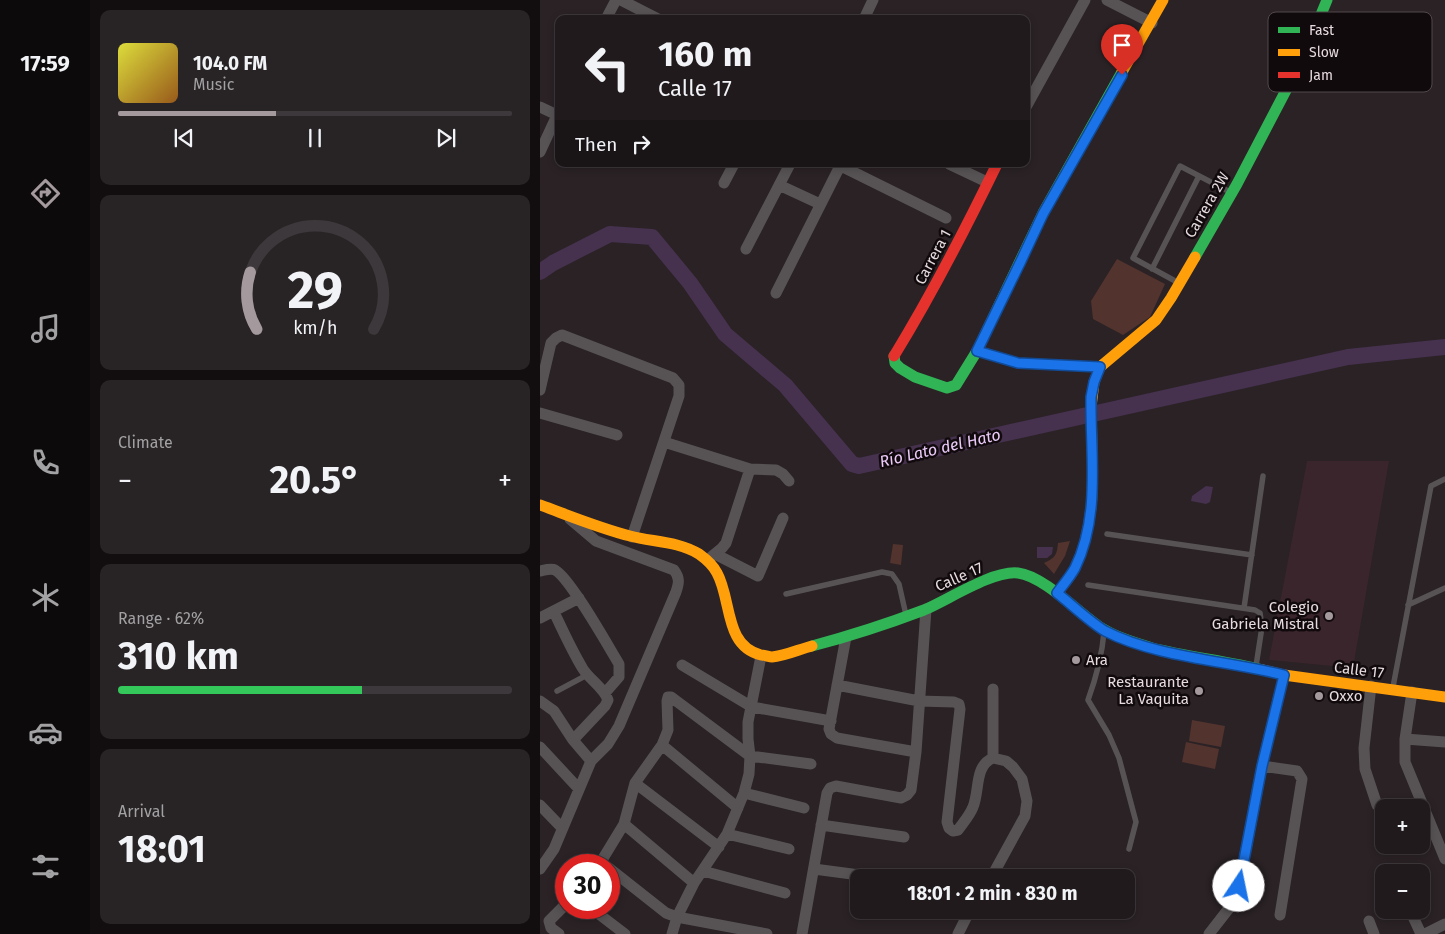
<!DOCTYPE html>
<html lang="en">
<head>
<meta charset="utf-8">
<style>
  :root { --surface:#201a1c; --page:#282325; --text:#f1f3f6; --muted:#a2a1a3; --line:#3d383b; --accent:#a49a9e }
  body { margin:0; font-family:"Fira Sans",sans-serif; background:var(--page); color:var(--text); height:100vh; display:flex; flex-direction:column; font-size:19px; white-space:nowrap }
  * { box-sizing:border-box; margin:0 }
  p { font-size:16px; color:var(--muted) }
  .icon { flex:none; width:28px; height:28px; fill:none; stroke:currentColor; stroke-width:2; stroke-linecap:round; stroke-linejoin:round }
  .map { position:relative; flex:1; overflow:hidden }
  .panel { display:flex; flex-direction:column; gap:10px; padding:10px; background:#120e0f; width:450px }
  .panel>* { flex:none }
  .guide { position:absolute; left:15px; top:15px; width:475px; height:152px; border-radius:10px; box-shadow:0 2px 8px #0003,0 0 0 1px var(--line); background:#201a1c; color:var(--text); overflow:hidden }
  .tools { position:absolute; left:835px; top:799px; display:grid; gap:10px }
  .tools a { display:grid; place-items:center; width:55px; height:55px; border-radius:10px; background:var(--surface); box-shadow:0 2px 8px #0003,0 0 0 1px var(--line); font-size:25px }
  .speed { position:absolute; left:15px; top:854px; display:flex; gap:10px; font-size:25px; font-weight:700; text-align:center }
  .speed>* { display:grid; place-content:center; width:65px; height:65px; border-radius:50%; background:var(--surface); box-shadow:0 2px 8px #0003,0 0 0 1px var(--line); line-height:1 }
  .speed .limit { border:8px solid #d22; background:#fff; color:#111 }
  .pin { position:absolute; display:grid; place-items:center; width:42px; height:42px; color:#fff; margin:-51px -21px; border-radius:50% 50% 50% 0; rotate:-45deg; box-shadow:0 0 5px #0007 }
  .pin .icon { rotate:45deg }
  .me { position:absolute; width:55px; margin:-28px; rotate:11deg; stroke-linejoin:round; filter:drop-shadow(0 0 4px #0008) }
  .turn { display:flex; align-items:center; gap:18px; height:105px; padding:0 20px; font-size:22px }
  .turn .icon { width:65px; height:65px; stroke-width:2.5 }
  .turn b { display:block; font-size:35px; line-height:42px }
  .then { display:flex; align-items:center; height:48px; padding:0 20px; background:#0003; gap:10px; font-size:19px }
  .big { font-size:38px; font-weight:700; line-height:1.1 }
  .panel .card { flex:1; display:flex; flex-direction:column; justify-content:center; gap:8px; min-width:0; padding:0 18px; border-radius:10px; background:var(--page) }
  .panel .dial { align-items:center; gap:0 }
  .dial svg { height:130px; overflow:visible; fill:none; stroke:var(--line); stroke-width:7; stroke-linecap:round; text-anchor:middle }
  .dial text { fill:var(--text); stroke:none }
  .song { display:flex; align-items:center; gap:15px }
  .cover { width:60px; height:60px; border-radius:8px; background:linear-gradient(135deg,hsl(60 70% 55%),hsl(30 70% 35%)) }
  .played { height:5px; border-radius:2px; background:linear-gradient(90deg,var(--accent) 40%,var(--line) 40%) }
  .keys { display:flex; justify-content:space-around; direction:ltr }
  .heat { display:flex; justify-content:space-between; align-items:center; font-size:28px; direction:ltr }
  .charge { height:8px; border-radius:4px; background:linear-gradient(90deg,#34c759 62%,var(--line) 0) }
  .trip { position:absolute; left:310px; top:869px; width:285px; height:50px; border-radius:10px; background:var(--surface); box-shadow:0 2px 8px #0003,0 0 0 1px var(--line); font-weight:700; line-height:50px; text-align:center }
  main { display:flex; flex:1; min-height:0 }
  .tab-bar { display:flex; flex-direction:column; width:90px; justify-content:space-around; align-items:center; background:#0d0a0b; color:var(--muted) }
  .tab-bar .icon { width:35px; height:35px }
  .tab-bar .selected { color:var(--accent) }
  .tab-bar b { font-size:22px; color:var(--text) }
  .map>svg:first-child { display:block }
</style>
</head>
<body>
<main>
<nav class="tab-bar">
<b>17:59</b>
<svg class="icon selected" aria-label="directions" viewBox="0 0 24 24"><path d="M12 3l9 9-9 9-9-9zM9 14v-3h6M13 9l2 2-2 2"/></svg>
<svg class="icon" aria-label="music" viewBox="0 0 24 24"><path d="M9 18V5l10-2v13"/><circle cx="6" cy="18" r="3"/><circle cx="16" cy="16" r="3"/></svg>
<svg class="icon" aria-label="phone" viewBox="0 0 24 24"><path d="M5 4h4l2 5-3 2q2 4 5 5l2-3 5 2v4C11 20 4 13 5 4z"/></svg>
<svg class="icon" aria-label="climate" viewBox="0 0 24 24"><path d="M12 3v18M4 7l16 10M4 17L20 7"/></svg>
<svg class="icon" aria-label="car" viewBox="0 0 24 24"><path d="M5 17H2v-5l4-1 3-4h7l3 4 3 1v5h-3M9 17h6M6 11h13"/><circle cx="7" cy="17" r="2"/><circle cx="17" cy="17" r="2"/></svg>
<svg class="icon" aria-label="filters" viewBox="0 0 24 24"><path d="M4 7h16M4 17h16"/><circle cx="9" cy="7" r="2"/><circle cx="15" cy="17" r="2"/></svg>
</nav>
<section class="panel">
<div class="card">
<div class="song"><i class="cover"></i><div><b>104.0 FM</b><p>Music</p></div></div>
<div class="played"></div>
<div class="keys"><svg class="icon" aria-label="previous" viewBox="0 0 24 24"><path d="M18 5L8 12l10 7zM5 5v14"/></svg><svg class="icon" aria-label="pause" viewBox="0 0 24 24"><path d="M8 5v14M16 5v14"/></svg><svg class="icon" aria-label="next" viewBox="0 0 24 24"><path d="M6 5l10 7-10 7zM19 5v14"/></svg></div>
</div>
<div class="card dial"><svg viewBox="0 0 100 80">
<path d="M14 69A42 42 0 1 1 86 69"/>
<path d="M14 69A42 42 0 0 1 10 34" stroke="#a49a9e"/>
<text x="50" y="56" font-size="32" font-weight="700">29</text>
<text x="50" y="72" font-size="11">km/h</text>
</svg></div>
<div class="card"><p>Climate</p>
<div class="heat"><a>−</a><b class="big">20.5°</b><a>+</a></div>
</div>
<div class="card"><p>Range · 62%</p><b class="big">310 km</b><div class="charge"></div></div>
<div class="card"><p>Arrival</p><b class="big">18:01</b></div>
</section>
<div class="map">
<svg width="905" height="934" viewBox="0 0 905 934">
  <rect width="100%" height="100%" fill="#2a2225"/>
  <path fill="#3a252d" d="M767 461H849L813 668 729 660Z"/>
  <path fill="#52332e" d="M577 259 625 284 610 317 583 335 553 319 551 301Z
    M530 541 525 556 514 574 504 563C515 558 517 555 518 543Z
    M353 544 363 545 361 565 350 563Z
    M652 720 685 726 681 747 649 741Z
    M646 742 679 749 675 769 642 762Z"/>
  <path fill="#46314e" d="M666 486 673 487 670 502 666 504 651 501 652 496Z
    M497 547H513L512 554 507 558H497Z"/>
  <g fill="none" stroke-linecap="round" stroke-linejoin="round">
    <path stroke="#46314e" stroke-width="16" d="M0 272 13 263 70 234 112 237 150 283 185 334 245 385 312 464 319 466 808 357 905 347"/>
    <path stroke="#575355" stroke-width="5.5" d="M612 269 659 176
      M637 282 593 258 640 166 690 192
      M439 352 478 363 558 367
      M567 534 712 555
      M548 585 715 610 720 613 722 627 716 666
      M246 594 342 572 352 574 359 584 366 615
      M868 605 905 588
      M704 608 723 476
      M564 632C562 656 556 678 548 700L569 735 579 758 596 822 589 849
      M853 687 891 486 905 479
      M17 691 47 675"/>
    <path stroke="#575355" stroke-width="11" d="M81 0 118 19
      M567 0 612 23
      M66 19 76 0
      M324 19 333 0
      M0 107 17 115
      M486 107 545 0
      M0 152 19 111
      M409 164 447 182
      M184 183 194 164
      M239 185 280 204
      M206 249 250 164
      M236 293 299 168 303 167 406 218
      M0 390 11 343 16 338 22 335 133 378 139 385V396L92 537
      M0 413 77 435
      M124 442 210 469 236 470 243 474 249 481
      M175 554 218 576 243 518
      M171 557 182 548 186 543 210 469
      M0 571C5 570 11 568 15 570 30 578 68 646 79 664V677L65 693
      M517 593C523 585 531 577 535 568 559 518 552 460 551 407
      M14 612C23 631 32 651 43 669 50 680 64 688 68 700L65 706 33 740
      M0 618 39 598
      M306 637 289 729 291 734 297 738 376 752
      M142 665 212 707 291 721
      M297 685 379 701 414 702 419 704 420 709 407 822 409 828 413 831 418 830C423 823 430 815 433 807 440 790 434 766 453 758L466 761 473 767 482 779 487 801 485 816 451 878
      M831 686 824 748 825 769 837 805
      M453 689V758
      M872 692 865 739V762L905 859
      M0 701 14 711 33 740 51 761
      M865 739 905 742
      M122 745 198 808
      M0 747 39 789
      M722 766 757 771 762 779 740 915
      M95 783 179 847
      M204 793 264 808
      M0 805 22 828
      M84 824 154 883
      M281 825 364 837
      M187 834 249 849
      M59 865 84 824 95 783 122 745 128 730 127 701 128 697H131L210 756 271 764
      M69 868 126 913 137 917 227 934
      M0 869 14 849 51 761 68 744 79 726 136 592C139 583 140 578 134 570L56 541 30 519
      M274 869 342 878
      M163 871 245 893
      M51 908 85 934
      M870 910 881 934
      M829 921 834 934
      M19 934 11 928 9 921 26 904
      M132 934 137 917 154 883 187 834 204 793 209 774 210 756 208 739V722L221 656
      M262 934 287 793 290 788 296 786 361 798 367 795 371 790 376 752 386 609
      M418 934 430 910
      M669 934 690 907 699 886 722 766 744 675
      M885 934 905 924"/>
    <path stroke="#30b455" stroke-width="11" d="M655 257 697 184 764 56 787 0
      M354 356 355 363 360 368 375 377 407 388 416 385 437 351 503 213 582 72
      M272 646C310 636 347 624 384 610 408 600 453 570 478 573 504 576 541 615 563 629 577 638 596 643 612 648 649 657 687 661 723 670"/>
    <path stroke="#ff9f0a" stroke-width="11" d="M582 72 623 0
      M551 407 554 382 560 367 616 320 631 298 655 257
      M0 505C30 516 59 528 90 536 112 542 138 541 159 554 166 559 173 565 177 573 192 600 184 646 221 655 225 655 229 657 232 657 245 656 260 649 272 646
      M723 670 744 675 905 697"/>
    <path stroke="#e5322d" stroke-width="11" d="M354 356C392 294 425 230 457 164"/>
  </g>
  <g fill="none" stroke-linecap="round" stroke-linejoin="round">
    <g stroke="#114b97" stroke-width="12">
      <path id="route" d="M582 75 503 214 480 263 437 351 478 363 560 367 554 382 551 397C550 453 561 515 535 568 530 577 523 585 517 593 531 604 550 622 565 631 615 657 688 661 744 675L722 766 699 886"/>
    </g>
    <use href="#route" stroke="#1a73e8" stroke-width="9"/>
  </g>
  <g fill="#a49a9e" stroke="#110a0d" stroke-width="2">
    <circle cx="789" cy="616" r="5"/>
    <circle cx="536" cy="660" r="5"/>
    <circle cx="659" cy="691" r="5"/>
    <circle cx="779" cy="696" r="5"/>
  </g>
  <g text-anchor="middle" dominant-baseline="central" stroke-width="5" stroke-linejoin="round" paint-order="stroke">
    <g font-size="15" fill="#e6dbdf" stroke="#110a0d">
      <text transform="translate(667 205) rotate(-60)">Carrera 2W</text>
      <text transform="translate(393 257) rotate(-62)">Carrera 1</text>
      <text transform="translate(419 577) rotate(-24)">Calle 17</text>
      <text transform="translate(819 670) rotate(7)">Calle 17</text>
    </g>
    <g font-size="15" fill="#e6dbdf" stroke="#110a0d" text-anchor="end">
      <text x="779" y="607">Colegio<tspan x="779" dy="17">Gabriela Mistral</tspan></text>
      <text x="546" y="660" text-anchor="start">Ara</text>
      <text x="649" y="682">Restaurante<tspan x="649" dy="17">La Vaquita</tspan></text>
      <text x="789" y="696" text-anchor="start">Oxxo</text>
    </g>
    <g font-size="16" font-style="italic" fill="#ebcaf9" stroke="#110a0d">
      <text transform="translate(400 448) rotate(-13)">Río Lato del Hato</text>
    </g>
  </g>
  <rect x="728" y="12" width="164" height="80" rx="8" fill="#110a0d" stroke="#51494c" stroke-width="1"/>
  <rect x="738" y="27" width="22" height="6" fill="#30b455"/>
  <rect x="738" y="49" width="22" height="7" fill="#ff9f0a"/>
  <rect x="738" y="72" width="22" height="6" fill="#e5322d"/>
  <g font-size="14" fill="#e6dbdf">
    <text x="769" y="35">Fast</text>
    <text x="769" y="57">Slow</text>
    <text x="769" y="80">Jam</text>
  </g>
</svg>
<div class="tools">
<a>+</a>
<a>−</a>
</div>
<div class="speed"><div class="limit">30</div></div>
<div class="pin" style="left:582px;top:75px;background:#d93025"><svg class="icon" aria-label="arrive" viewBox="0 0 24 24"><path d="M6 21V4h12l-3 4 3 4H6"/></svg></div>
<svg class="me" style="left:699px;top:886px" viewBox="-20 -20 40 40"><circle r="19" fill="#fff"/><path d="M0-13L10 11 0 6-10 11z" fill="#1a73e8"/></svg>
<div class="trip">18:01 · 2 min · 830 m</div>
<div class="guide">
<div class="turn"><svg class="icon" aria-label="left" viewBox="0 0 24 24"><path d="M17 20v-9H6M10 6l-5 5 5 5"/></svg><div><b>160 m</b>Calle 17</div></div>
<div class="then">Then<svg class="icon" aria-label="right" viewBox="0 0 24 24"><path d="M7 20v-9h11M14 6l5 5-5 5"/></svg></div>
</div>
</div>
</main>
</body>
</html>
